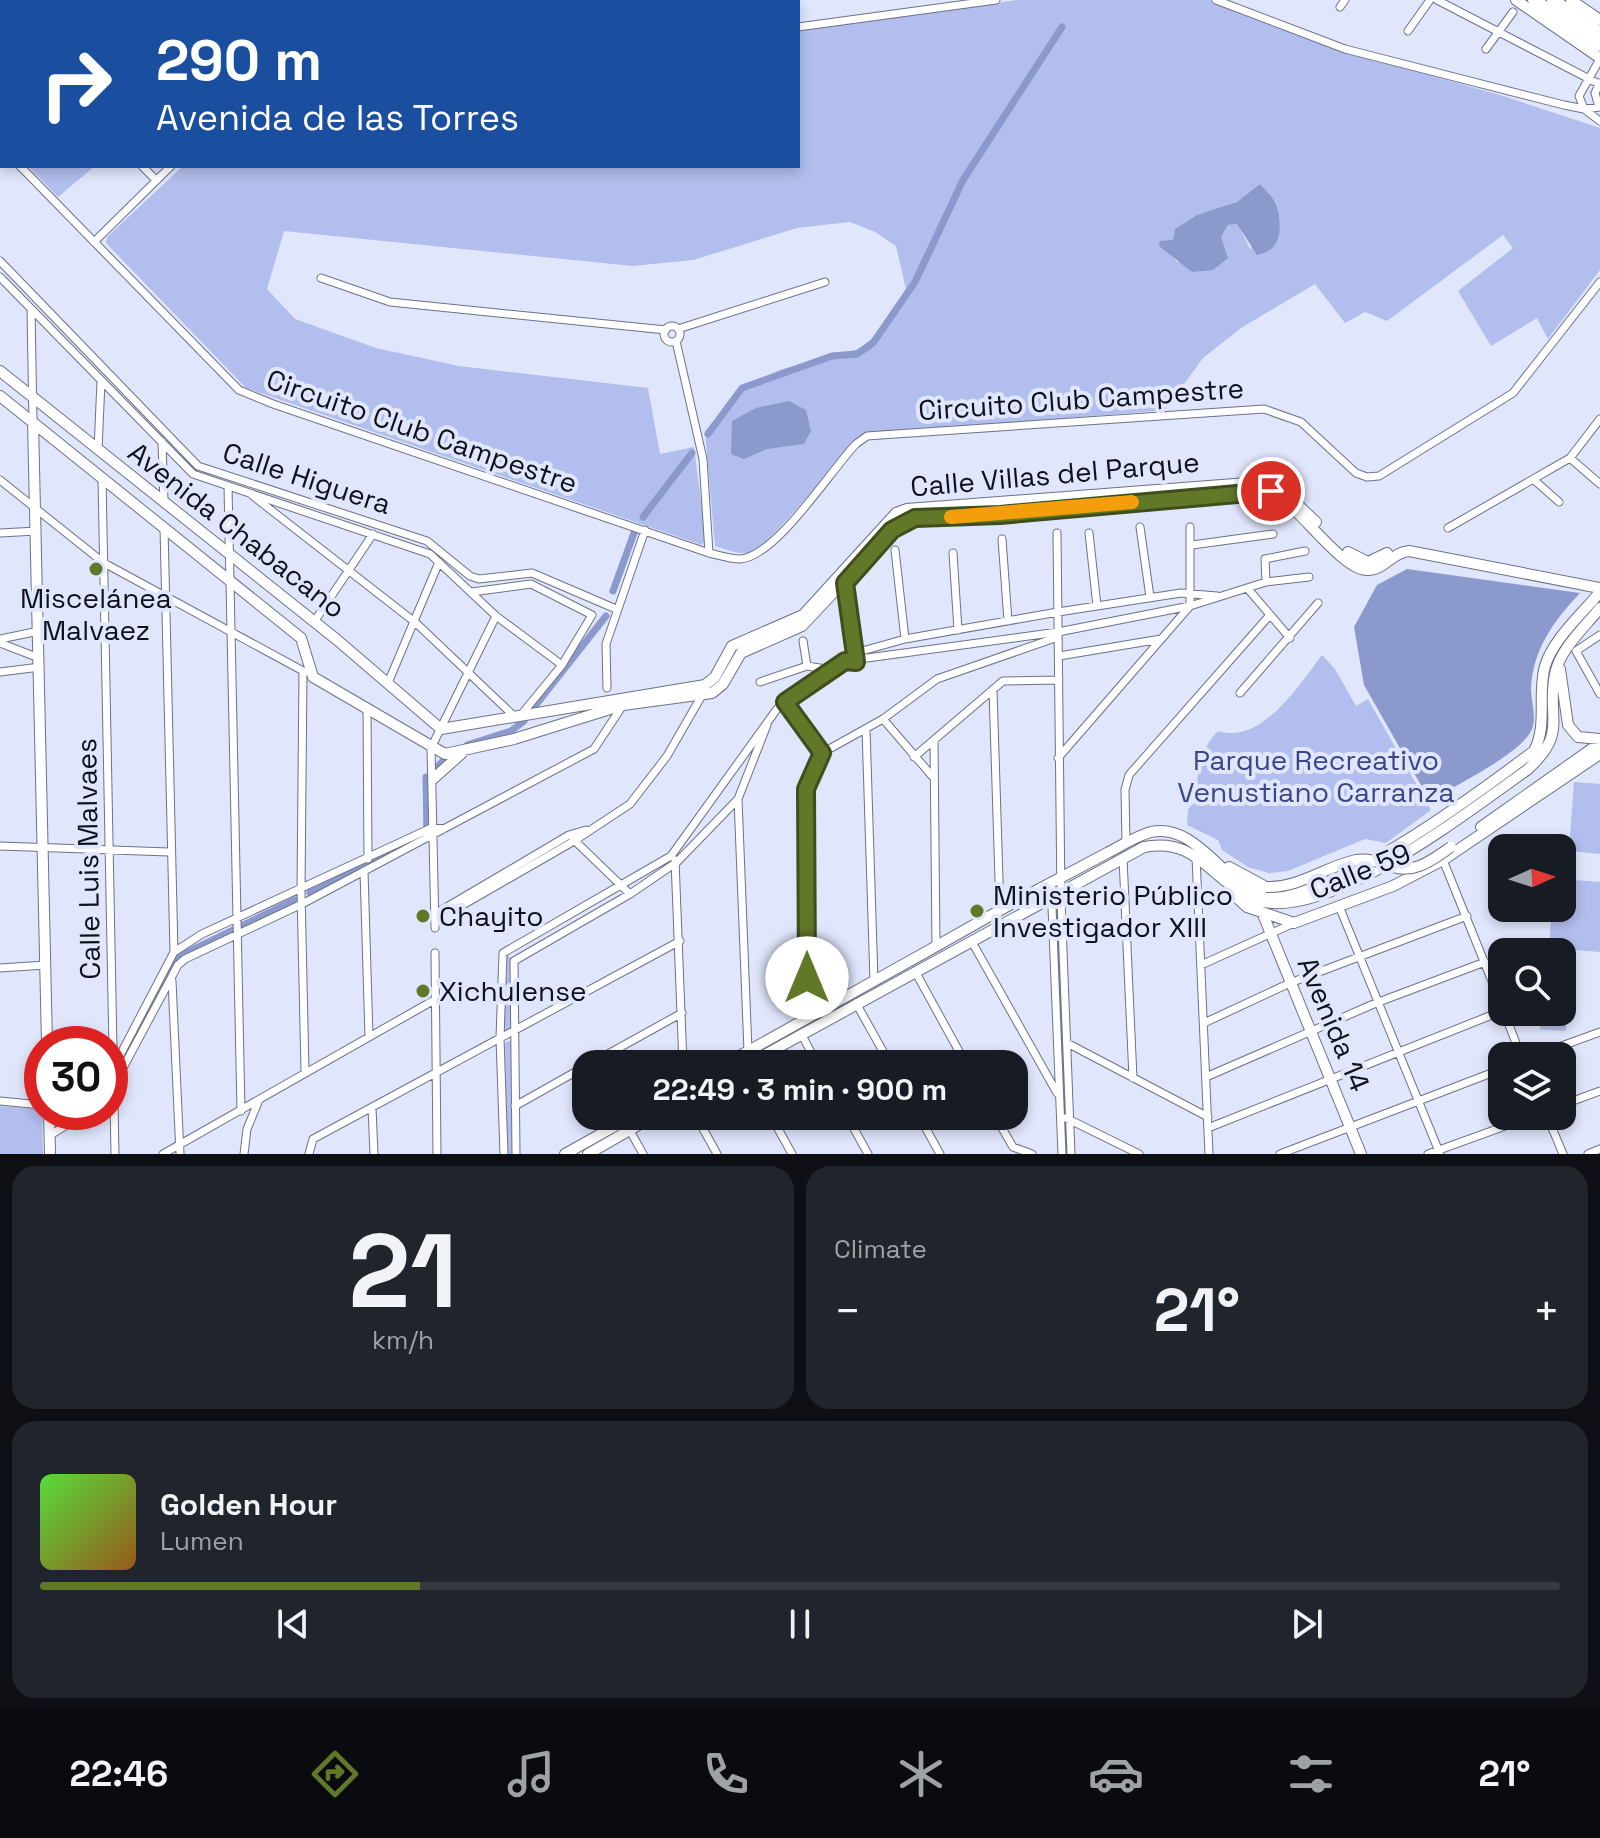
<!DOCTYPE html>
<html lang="en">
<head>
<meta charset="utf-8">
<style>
  :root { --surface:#171b24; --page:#20242c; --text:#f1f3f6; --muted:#9ea1a6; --line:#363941; --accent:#617829 }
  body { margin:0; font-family:"Space Grotesk",sans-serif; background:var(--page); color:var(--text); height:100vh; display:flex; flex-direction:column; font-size:30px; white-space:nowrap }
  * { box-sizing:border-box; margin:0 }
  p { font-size:26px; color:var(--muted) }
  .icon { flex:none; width:44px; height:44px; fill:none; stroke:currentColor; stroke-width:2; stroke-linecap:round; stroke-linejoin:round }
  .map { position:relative; height:1154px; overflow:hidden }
  .details { display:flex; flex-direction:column; gap:12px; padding:12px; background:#0d0f14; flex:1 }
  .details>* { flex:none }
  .banner { position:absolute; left:0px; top:0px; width:800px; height:168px; box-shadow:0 4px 12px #0003; background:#1a4fa0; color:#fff; overflow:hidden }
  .needle { width:52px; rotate:87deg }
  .controls { position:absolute; left:1488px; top:834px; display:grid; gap:16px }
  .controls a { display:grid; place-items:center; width:88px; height:88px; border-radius:16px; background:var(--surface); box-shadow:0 4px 12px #0003; font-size:40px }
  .speed { position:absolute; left:24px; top:1026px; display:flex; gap:16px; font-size:40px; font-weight:700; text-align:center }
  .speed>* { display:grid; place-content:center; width:104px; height:104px; border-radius:50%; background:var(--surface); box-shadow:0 4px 12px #0003; line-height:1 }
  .speed .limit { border:12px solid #d22; background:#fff; color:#111 }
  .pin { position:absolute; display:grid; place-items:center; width:68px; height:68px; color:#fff; margin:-34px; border:4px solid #fff; border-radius:50%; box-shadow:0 2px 8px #0007 }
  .me { position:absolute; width:88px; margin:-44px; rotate:0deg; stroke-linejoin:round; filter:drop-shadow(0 0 6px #0008) }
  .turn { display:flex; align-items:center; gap:28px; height:168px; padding:0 24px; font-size:36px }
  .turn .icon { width:104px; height:104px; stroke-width:2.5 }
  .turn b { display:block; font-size:56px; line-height:68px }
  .big { font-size:60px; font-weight:600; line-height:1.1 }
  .details .card { flex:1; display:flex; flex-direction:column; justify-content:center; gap:12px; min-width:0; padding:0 28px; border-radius:24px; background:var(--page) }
  .details .dial { align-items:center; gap:0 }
  .dial b { font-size:104px; line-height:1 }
  .song { display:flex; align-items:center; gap:24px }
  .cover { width:96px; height:96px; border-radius:12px; background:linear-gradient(135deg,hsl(110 70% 55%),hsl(30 70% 35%)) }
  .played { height:8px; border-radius:4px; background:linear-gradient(90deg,var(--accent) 25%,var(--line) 25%) }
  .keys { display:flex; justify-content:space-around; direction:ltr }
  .heat { display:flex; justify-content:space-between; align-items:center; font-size:44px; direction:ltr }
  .details .tiles { flex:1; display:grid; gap:12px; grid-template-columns:1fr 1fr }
  .card:last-child { grid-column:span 2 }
  .trip { position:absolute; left:572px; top:1050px; width:456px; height:80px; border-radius:24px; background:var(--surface); box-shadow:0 4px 12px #0003; font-weight:600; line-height:80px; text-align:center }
  .dock { display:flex; height:128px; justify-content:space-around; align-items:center; background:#090b0e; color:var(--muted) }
  .dock .icon { width:56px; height:56px }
  .dock .active { color:var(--accent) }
  .dock b { font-size:36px; color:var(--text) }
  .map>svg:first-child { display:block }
</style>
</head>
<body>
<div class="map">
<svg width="1600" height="1154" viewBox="0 0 1600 1154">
  <rect width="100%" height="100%" fill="#e0e6fc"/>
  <path fill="#b2beed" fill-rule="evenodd" d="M58 0H253L57 2Z
    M1017 0H1210L1344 51 1500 95 1600 128V270L1548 339 1537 318 1491 346 1458 291 1513 248 1503 235 1387 321 1365 312 1345 323 1315 284 1241 328 1203 358 1165 410 872 434 856 442C837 461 769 545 752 552 740 556 725 549 715 546L705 431 742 387 782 369 859 349 880 332 906 289 896 246 875 232 850 222 797 228 693 260 633 266 284 231 267 289 295 319 376 348 459 366 648 388 660 454 694 447 706 540 702 545 246 388 106 243 107 237 183 166H798V31ZM1260 185 1276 202V215L1250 249 1238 224 1228 225 1221 237 1223 249 1177 262 1169 251C1190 202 1230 217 1260 185Z
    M28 166H95L58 197Z
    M1322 655 1335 669 1356 706 1368 699 1431 810 1386 843 1365 839 1288 871 1269 873 1248 867 1222 850 1218 840 1187 825 1188 809 1197 800C1195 777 1201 747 1218 731 1262 745 1299 685 1322 655Z
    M1574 782 1600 784V854L1569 851Z
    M1562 879 1600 882V952L1549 948 1552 908H1562Z
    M504 955 510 957 511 1031 505 1033Z
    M1542 1014 1567 1016 1566 1031 1540 1029Z
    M511 1040 514 1154H507L505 1043Z
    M0 1106 42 1109 43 1154H0Z"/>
  <path fill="#8c99cc" d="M1260 184C1265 190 1274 198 1276 204 1283 227 1282 251 1257 255L1237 224 1228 225 1221 237 1228 258 1213 270 1192 272 1159 246 1160 241 1173 240 1175 229 1197 215 1237 202Z
    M789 401 806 410 811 431 804 444 767 449 744 459 731 454 732 421 756 408Z
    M1407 569 1580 593C1553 622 1533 649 1531 689 1531 700 1536 715 1533 726 1527 752 1453 786 1430 801L1364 685 1354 627 1377 585Z"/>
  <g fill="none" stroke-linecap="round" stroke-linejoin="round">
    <path stroke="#8c99cc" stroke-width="7" d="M708 434 742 388 832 356 857 354 873 343 915 282 963 180 1062 27
      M643 517 692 453
      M613 591 634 533
      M531 711 606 616
      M467 745 511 731 524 721
      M437 767 445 759
      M426 777 427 836
      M310 893 387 855
      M1056 903 1065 1102
      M146 1018 180 956 295 900
      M1066 1122 1067 1154
      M56 1126 78 1112"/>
    <g stroke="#6b7289" stroke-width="9">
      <path id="street" d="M422 0 423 2
        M490 0 494 2
        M793 0V2
        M1216 0 1345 49 1564 105 1584 109 1600 107
        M1437 0 1599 84
        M635 2 654 0
        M1340 7 1345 0
        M798 27 996 0
        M1408 31 1430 0
        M1486 49 1513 12
        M1600 59 1579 96 1584 109 1600 121
        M1599 107 1595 93 1600 83
        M0 145 2 147
        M20 166 239 390 273 404 709 553C718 555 730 559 740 559 776 557 830 471 856 444L867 436 881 435 1264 409 1301 422 1356 473 1367 477 1379 476 1513 393 1600 282
        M142 166 156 180
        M94 242 171 166
        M0 261 198 466 427 541 470 576 479 579 532 573 616 609
        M0 277 193 474 430 554 496 616 562 665
        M321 278 390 302 666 330
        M31 309 33 422
        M664 334a8 8 0 1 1 16 0a8 8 0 1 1-16 0Z
        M678 329 825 282
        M676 341 703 459 709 553
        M162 442 164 502
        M98 450 101 381
        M1570 458 1600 484
        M102 478 115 1154
        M1533 479 1559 502
        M0 480 104 563 305 672
        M228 486 241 1111
        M253 496 416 623 515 717
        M1140 527 1150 597
        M164 528 174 952
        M1448 528 1570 458 1600 419
        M0 533 37 531
        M1057 533 1061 900 1071 1154
        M1089 533 1097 606
        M1002 539 1008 621
        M1192 545 1273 534
        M895 550 905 639
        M953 553 958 630
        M1266 582 1265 559 1305 551
        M845 583 855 656
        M1248 589 1290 638
        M472 592 531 584 592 615 562 665 521 715
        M1217 596 1181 593 1058 612 905 639 855 653 845 661 1058 632 1190 606 1266 582 1309 577
        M314 622 373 534
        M1600 635 1576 651 1600 694
        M0 639 39 631
        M803 641 807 666
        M0 643 39 658
        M1059 656 1161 639
        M303 671 301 891 305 1071
        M0 672 40 667
        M760 682 807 666 832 670
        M388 683 439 562
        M607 688 606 644 645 530
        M993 690 1000 911
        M1240 693 1318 603
        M785 702 822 753
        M367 708 368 859
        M883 719 933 777
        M866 729 874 981
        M934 740 936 947
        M822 753 883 719 937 679 1058 637
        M914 757 1003 681 1059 680
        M1058 758 1190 606V527
        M738 799 748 1051
        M573 839 630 894
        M1126 843 1125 790 1129 775 1269 616
        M0 846 169 852
        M1196 857 1209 1154
        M1123 858 1133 1078
        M675 860 683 1064
        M1443 860 1502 1006
        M364 871 369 1037
        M1051 882 1062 1154
        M451 906H461L574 841 630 804 667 756 701 697
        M1339 906 1440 1154
        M435 914 569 835 586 830
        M435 928 431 748 496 616
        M972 942 1057 1093
        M435 953 437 1154
        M1201 965 1294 923
        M0 968 46 965
        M916 973 966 1064
        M172 981 180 1154
        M856 1003 890 1064
        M1504 1012 1521 1056
        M808 1018 806 789 822 753
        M1204 1023 1290 983 1467 916
        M802 1035 817 1064
        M1067 1043 1208 1117
        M1534 1056 1600 1032
        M116 1063 174 952 202 934 414 836 433 827 443 829
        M590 1064 682 1013
        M1206 1077 1376 1003 1485 962
        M116 1081 178 965 185 959 302 904 594 749 623 705
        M0 1101 42 1105
        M1562 1105 1600 1091
        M515 1106 586 1066
        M372 1108 374 1154
        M696 1116 717 1154
        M771 1116 792 1154
        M847 1116 868 1154
        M919 1116 940 1154
        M995 1116 1013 1147 1032 1154
        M1547 1116 1563 1154
        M1066 1118 1139 1154
        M49 1125 69 1112
        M1208 1128 1502 1011
        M629 1129 643 1154
        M49 1136 87 1112
        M163 1154 436 999
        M244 1154 247 1129 259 1100
        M309 1154 313 1139 680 941
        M504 1154 500 1038 503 953 671 856 777 709 845 661
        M516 1154 514 961 630 894 677 862 738 799 767 725
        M1280 1154 1502 1069
        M1428 1154 1533 1116
        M1588 1154 1600 1149"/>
    </g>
    <g stroke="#6b7289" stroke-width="12">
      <path id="secondary" d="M1516 0 1600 58
        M1571 0 1600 20
        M0 371 336 639 441 729 705 685 715 677 732 646 803 615 896 513 907 509 1261 482 1279 487 1316 522
        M0 396 301 638 313 677 445 754 514 739 623 705 712 693 723 684 741 653 802 626 892 530 904 521 1271 491C1298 504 1343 573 1369 570 1385 569 1393 552 1409 551L1600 588
        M33 422 47 1044
        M1348 552 1368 562 1387 553
        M1560 669 1568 725 1578 737 1600 739
        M434 778 462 753
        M1481 827 1600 743
        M1229 867 1266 887
        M1233 894 1247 907 1294 923 1393 886 1443 860 1600 754
        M1262 912 1361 1154
        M725 1064C820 1011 916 958 1011 904 1043 887 1075 870 1107 853 1121 846 1136 836 1151 832 1193 823 1220 876 1253 891 1314 920 1484 788 1534 751 1548 725 1537 694 1545 666 1553 639 1583 613 1600 592
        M748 1064 1144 847C1196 837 1208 876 1249 897 1316 932 1471 809 1527 770 1569 732 1546 720 1555 674 1560 649 1584 628 1600 608
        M49 1112 50 1154
        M565 1154 633 1116
        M588 1154 654 1116"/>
    </g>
    <g stroke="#6b7289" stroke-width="14">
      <path id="highway" d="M1534 0 1600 45
        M1553 0 1600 33"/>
    </g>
    <use href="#street" stroke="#fff" stroke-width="7"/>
    <use href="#secondary" stroke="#fff" stroke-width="10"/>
    <use href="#highway" stroke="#fff" stroke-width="12"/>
    <g stroke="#6b7289" stroke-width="12" stroke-linecap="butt">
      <path id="secondary-bridge" d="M1266 887C1300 888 1324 867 1356 860 1369 858 1381 863 1393 867 1416 874 1433 859 1451 847"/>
    </g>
    <use href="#secondary-bridge" stroke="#fff" stroke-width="10"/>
  </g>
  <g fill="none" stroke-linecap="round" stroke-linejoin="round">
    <g stroke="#3f4e1b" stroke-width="20">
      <path id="route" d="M807 978 806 789 822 753 785 702 845 661 856 662 845 583 892 530 915 518 1000 515 1271 491"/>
    </g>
    <use href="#route" stroke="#617829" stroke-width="14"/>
    <path stroke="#f59e0b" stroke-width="14" d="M951 517 1132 502"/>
  </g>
  <g fill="#617829" stroke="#e0e6fc" stroke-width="3">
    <circle cx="96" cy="569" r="8"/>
    <circle cx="977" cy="911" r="8"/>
    <circle cx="423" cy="916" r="8"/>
    <circle cx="423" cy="991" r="8"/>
  </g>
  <g text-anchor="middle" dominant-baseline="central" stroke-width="8" stroke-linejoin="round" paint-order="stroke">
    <g font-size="28" fill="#10121b" stroke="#e0e6fc">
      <text transform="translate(1081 399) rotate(-4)">Circuito Club Campestre</text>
      <text transform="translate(422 431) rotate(19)">Circuito Club Campestre</text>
      <text transform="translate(1055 474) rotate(-5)">Calle Villas del Parque</text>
      <text transform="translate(307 478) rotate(18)">Calle Higuera</text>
      <text transform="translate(237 530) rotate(38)">Avenida Chabacano</text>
      <text transform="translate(88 859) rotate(-91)">Calle Luis Malvaes</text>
      <text transform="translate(1360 871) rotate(-22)">Calle 59</text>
      <text transform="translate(1334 1024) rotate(67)">Avenida 14</text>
    </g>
    <g font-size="28" fill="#10121b" stroke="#e0e6fc" text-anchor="start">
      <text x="96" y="598" text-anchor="middle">Miscelánea<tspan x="96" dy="32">Malvaez</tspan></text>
      <text x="993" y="895">Ministerio Público<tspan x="993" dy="32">Investigador XIII</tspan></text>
      <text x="439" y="916">Chayito</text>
      <text x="439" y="991">Xichulense</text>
    </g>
    <g font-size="28" fill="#3b4686" stroke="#e0e6fc">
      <text x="1316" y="760">Parque Recreativo<tspan x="1316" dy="32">Venustiano Carranza</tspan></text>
    </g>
  </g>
</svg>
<div class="controls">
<a><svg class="needle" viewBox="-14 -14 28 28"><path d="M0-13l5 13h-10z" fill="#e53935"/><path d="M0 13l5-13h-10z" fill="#9ea1a6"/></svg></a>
<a><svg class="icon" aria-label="search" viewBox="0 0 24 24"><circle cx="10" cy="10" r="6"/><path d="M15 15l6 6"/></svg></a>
<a><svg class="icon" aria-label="layers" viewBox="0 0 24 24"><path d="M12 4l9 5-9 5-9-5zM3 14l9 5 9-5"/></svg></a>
</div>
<div class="speed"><div class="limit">30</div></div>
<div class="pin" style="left:1271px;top:491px;background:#d93025"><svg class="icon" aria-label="arrive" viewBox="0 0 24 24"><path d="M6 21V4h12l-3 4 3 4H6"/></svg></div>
<svg class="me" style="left:807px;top:978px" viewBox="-20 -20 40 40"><circle r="19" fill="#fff"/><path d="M0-13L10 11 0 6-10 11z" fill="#617829"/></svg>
<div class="trip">22:49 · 3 min · 900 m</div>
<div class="banner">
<div class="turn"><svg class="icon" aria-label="right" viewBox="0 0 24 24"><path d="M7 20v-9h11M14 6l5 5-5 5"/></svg><div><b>290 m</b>Avenida de las Torres</div></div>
</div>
</div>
<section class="details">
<div class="tiles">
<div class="card dial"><b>21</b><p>km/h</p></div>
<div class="card"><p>Climate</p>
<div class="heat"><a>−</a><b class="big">21°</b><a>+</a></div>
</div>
<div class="card">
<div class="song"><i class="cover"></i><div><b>Golden Hour</b><p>Lumen</p></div></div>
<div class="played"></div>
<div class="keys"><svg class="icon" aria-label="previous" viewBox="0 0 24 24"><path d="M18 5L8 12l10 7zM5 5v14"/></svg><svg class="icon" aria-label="pause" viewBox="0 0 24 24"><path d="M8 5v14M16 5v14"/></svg><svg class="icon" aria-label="next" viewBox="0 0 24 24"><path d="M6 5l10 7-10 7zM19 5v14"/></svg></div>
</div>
</div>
</section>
<nav class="dock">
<b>22:46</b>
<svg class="icon active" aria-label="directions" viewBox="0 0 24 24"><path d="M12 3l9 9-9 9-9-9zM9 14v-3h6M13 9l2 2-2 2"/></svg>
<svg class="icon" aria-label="music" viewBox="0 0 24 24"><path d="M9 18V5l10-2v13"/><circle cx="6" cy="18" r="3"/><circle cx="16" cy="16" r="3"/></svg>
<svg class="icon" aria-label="phone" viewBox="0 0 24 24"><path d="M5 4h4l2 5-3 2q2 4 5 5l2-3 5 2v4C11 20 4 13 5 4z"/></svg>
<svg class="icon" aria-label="climate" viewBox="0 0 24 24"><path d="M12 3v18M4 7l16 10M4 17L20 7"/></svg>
<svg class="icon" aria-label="car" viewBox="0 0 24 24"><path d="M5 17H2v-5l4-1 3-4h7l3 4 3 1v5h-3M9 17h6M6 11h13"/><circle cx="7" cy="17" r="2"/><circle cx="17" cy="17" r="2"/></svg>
<svg class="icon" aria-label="filters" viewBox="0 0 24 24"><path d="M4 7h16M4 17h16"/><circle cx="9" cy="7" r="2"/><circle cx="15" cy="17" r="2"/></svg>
<b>21°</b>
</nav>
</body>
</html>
